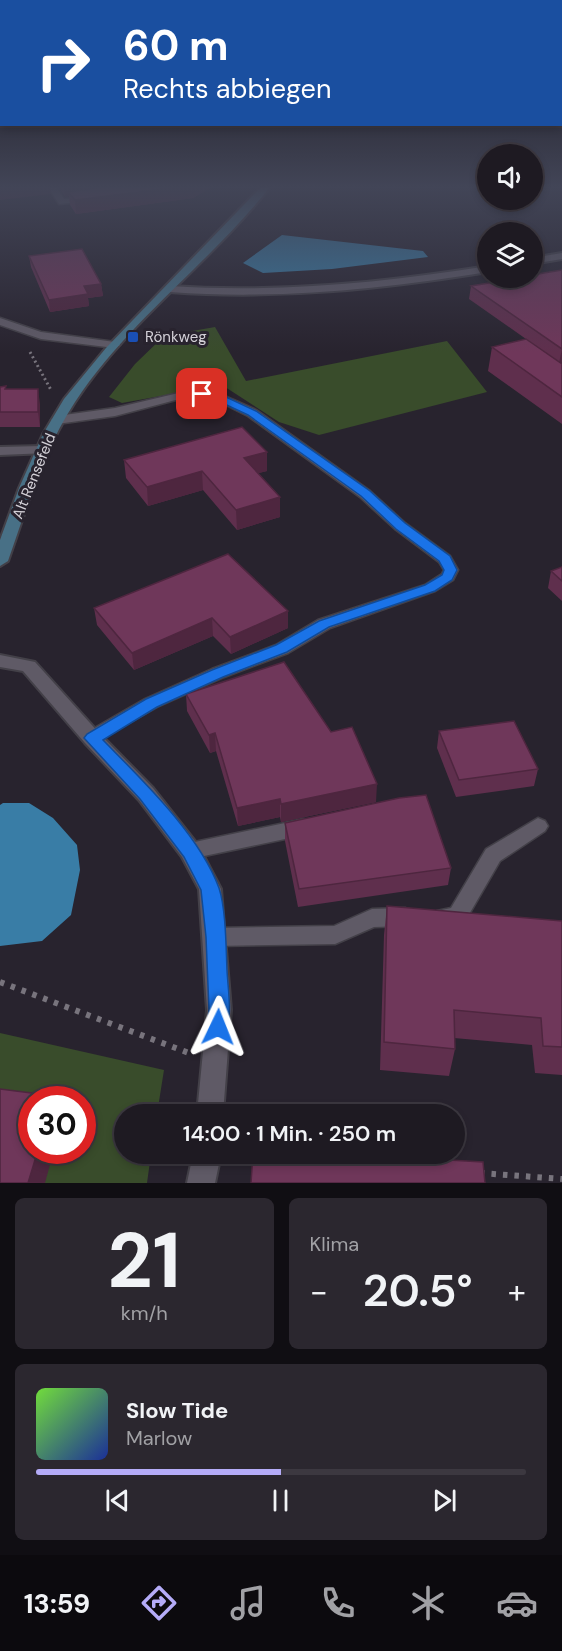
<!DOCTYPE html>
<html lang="de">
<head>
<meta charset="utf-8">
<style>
  :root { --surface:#1e1a22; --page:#2b272f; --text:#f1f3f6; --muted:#a1a1a5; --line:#3c3840; --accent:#b5acf8 }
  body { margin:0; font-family:"DM Sans",sans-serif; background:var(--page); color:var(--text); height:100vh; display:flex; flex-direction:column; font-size:22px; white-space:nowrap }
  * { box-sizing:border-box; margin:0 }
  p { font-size:20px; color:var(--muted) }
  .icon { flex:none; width:33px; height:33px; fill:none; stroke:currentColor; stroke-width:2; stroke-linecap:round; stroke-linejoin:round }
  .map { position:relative; height:1183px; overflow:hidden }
  .details { display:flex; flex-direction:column; gap:15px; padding:15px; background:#100e13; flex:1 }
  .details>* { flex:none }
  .banner { position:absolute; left:0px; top:0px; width:562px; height:126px; box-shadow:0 3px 9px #0003,0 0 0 2px var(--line); background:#1a4fa0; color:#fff; overflow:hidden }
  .fabs { position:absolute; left:477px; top:144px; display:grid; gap:12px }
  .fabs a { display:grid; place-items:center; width:66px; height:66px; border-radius:50%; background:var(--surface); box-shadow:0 3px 9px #0003,0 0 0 2px var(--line); font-size:30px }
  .speed { position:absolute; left:18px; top:1086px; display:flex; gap:12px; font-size:30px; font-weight:700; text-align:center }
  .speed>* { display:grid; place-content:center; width:78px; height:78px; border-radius:50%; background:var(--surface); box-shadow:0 3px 9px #0003,0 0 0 2px var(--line); line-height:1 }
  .speed .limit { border:9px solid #d22; background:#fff; color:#111 }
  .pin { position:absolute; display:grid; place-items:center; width:51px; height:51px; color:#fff; margin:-26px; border-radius:12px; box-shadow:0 3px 9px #0006 }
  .me { position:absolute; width:66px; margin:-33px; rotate:2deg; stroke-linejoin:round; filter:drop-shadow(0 0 4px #0008) }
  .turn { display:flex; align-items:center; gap:21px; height:126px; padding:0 24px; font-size:27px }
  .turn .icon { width:78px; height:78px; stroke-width:2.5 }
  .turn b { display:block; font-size:42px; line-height:51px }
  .big { font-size:45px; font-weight:600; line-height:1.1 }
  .details .widget { flex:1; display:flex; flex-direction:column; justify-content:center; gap:9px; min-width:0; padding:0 21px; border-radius:9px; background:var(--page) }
  .details .dial { align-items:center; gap:0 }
  .dial b { font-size:78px; line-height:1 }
  .song { display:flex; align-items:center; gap:18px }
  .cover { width:72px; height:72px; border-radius:9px; background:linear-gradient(135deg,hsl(100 70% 55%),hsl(230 70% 35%)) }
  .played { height:6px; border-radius:3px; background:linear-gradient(90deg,var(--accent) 50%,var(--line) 50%) }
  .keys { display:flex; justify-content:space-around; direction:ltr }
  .heat { display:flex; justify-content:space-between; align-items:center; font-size:33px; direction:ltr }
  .details .tiles { flex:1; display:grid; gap:15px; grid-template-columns:1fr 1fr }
  .widget:last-child { grid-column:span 2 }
  .trip { position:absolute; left:114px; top:1104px; width:351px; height:60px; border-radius:30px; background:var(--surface); box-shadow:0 3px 9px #0003,0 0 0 2px var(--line); font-weight:600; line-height:60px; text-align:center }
  .tab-bar { display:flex; height:96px; justify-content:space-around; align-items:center; background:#0c0a0e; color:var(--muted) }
  .tab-bar .icon { width:42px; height:42px }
  .tab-bar .on { color:var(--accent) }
  .tab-bar b { font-size:27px; color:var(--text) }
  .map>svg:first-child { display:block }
</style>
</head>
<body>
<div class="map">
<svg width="562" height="1183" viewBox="0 0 562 1183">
  <rect width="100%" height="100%" fill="#28232e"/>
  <path fill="#394c2b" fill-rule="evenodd" d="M215 327 246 381 447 341 487 392 319 435 279 422 222 385 122 403 109 397 135 364 164 336Z
    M0 1033 164 1070 157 1114H124V1154H151L147 1183H0ZM32 1100H82V1150H32Z"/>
  <path fill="#397da6" d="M282 235 423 251 428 257 332 269 263 273 243 263Z
    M3 803H29L53 818 77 845 80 870 71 915 42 941 0 946V805Z"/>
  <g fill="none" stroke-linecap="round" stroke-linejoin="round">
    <g stroke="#434048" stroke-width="3">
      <path id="service" d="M48 187H56L64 199 88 197 92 199 88 201 59 204Z
        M0 318 41 332 115 342 120 345 115 348 41 339 0 325Z
        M187 391 225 396 256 410 370 491 405 523 450 556 458 570 453 580 435 591 330 628 288 653 224 677 157 707 92 744 86 743 83 738 86 733 145 699 212 669 276 645 318 620 425 585 442 574 444 570 439 562 395 529 360 497 248 416 218 401 187 397 115 416 57 424 51 420 57 416 115 408Z
        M538 818 545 821 548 826 545 831 500 861 464 923 457 926 437 923 434 917 437 911 451 908 486 849Z
        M304 819 311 822 314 827 311 832 304 835 190 859 183 857 180 851 183 845 190 843Z
        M405 908 412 911 415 917 412 923 405 926 374 927 335 944 215 946 208 944 204 937 208 930 215 928 334 926 372 909Z"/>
    </g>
    <g stroke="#434048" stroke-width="4">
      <path id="minor" d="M42 446 47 447 49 450 47 453 0 455V447Z
        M0 655 35 662 99 733 153 788 198 845 221 889 231 1010 223 1114H197L207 1010 199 889 182 857 139 800 85 743 23 671 0 667Z
        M193 1154H221L215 1183H187Z"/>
    </g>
    <g stroke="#434048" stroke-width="4">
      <path id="tertiary" d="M562 253V259L532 264V258Z
        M488 266V272C382 289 277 300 170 292L165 289 170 286C277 293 382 283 488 266Z"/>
    </g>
    <g stroke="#434048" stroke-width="4">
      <path id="secondary" d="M261 187H270C210 263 128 321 75 402 43 451 27 507 8 561L0 566V540L19 488 43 434 64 399 106 348Z"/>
    </g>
    <path stroke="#78747d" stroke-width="3" stroke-dasharray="2 3" stroke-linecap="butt" d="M30 352 51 390"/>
    <path stroke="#78747d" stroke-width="6" stroke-dasharray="4.5 7" stroke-linecap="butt" d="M0 982 189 1053
      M234 1155 257 1157
      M480 1173 562 1179"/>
    <use href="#service" fill="#5f5a66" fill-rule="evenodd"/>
    <use href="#minor" fill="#5f5a66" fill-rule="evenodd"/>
    <use href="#tertiary" fill="#5f5a66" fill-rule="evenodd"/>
    <use href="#secondary" fill="#487086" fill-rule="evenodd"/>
  </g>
  <path fill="#5f2f4d" d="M59 187H211L193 198 76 214 70 205 69 196 65 197Z
    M29 256 101 284 103 296 88 298 89 306 50 312 31 267Z
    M562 270V362L561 363 562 364V424L488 371 492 347 526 339 469 299 471 286Z
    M6 386V389L40 404V427H0V387Z
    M267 452V471L258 473 280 497V517L237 530 203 490 148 506 126 478 124 460Z
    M228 554 288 628 231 654 213 636 134 670 97 625 94 608Z
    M562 567V601L548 588 551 571Z
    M186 694 376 802 281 822 280 817 238 826 216 751 210 753 187 711Z
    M439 731 538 769 534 786 456 797 437 748Z
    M285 823 451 868 448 885 298 907 285 841Z
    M387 906 562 921V1075L535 1073 532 1045 454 1038 455 1049 449 1076 380 1070 384 935Z"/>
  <path fill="#4e263f" d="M0 187H50L51 194 0 200Z
    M64 187H141L68 192 69 196 65 197Z
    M178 187H211L193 198 76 214 75 200Z
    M101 284 103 296 88 298 89 306 50 312 49 300 84 286Z
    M562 349V362L559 363Z
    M38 389 40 404V427L38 412Z
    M267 452V471L245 477 244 458Z
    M202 471 203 490 148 506 147 487Z
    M280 497V517L237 530 236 510Z
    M288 611V628L231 654 230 637Z
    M212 618 213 636 134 670 132 653Z
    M215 733 216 751 210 753 209 735Z
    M377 784 376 802 281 822V804Z
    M280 799V817L238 826 237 808Z
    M38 1150H54L45 1183H28Z"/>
  <path fill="#6f375a" stroke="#4e263f" stroke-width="1.5" d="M103 187H178L75 200 68 192Z
    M82 249 101 284 84 286 88 294 49 300 29 256Z
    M562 270V349L471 286 519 278H532V275Z
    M526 339 562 364V397L492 347Z
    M6 386 5 389H38V412H0V387Z
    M242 427 267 452 244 458 280 497 236 510 202 471 147 487 124 460Z
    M228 554 288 611 230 637 212 618 132 653 94 608Z
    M562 567V581L551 571Z
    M284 662 331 732 352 727 377 784 281 804 280 799 237 808 215 733 209 735 186 694Z
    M514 721 538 769 459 780 439 731Z
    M426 795 451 868 299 889 285 823 399 798Z
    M387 906 562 921V1047L543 1046 541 1018 454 1010 455 1049 384 1042Z
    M0 1089 55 1096 54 1100H32V1150H38L28 1183H0Z
    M253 1154H346L483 1162 485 1183H251Z"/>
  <linearGradient id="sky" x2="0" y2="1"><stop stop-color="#161319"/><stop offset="0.53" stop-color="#424557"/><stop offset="1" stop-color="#424557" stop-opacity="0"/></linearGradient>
  <rect width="562" height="353" fill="url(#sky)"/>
  <path fill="#1a73e8" stroke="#114b97" stroke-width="1.5" d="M202 391 224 396 256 411 370 491 405 523 450 556 457 570 452 580 435 591 329 627 287 652 223 677 157 707 103 740C142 780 199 834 219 888 226 909 226 948 227 970 228 991 233 1015 225 1034L218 1037 210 1034 207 1027 209 1010 206 937 201 890 184 857 140 799 84 738 87 734 146 699 212 670 276 645 319 621 425 585 442 575 444 570 439 561 396 529 361 496 248 415 218 401 198 396V392Z"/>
  <rect fill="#1a4fb4" stroke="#28232e" stroke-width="2" x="127" y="331" width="12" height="12" rx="3"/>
  <g text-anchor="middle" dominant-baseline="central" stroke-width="6" stroke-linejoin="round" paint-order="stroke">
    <g font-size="15" fill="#d3d0d7" stroke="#28232e" text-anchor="start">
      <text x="145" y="337">Rönkweg</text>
    </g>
    <g font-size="15" fill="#d3d0d7" stroke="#28232e">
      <text transform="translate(34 476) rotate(-68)">Alt Rensefeld</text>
    </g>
  </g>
</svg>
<div class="fabs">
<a><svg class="icon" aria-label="sound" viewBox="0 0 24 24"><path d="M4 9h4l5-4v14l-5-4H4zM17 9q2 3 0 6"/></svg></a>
<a><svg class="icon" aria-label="layers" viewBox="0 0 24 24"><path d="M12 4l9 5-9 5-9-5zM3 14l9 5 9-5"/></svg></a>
</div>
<div class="speed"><div class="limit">30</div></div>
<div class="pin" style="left:202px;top:394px;background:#d93025"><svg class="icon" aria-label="arrive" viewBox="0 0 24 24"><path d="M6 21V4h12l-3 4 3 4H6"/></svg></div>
<svg class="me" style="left:218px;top:1027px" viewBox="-20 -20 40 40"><path d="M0-17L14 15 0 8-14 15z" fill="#1a73e8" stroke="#fff" stroke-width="4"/></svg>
<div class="trip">14:00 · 1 Min. · 250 m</div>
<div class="banner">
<div class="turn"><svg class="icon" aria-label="right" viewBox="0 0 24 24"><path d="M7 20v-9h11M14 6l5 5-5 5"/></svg><div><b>60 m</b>Rechts abbiegen</div></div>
</div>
</div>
<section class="details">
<div class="tiles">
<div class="widget dial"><b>21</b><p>km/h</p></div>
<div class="widget"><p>Klima</p>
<div class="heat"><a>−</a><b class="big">20.5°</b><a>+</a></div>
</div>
<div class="widget">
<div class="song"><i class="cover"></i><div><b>Slow Tide</b><p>Marlow</p></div></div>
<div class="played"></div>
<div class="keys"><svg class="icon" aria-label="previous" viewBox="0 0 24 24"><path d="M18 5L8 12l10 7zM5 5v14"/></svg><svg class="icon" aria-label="pause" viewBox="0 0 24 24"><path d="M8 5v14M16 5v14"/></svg><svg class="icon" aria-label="next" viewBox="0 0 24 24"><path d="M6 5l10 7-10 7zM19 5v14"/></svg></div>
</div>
</div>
</section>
<nav class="tab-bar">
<b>13:59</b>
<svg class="icon on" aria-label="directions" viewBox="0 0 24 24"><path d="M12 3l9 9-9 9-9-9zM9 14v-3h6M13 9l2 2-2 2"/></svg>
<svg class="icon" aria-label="music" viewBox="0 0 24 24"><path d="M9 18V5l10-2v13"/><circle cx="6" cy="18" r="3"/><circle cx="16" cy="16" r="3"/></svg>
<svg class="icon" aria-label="phone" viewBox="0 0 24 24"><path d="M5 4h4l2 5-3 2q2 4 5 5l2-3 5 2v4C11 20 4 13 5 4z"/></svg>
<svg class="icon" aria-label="climate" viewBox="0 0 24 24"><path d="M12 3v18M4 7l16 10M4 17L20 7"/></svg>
<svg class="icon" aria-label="car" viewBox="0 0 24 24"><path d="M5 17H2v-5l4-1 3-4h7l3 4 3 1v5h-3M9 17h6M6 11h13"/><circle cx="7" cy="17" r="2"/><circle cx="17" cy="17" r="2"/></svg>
</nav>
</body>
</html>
